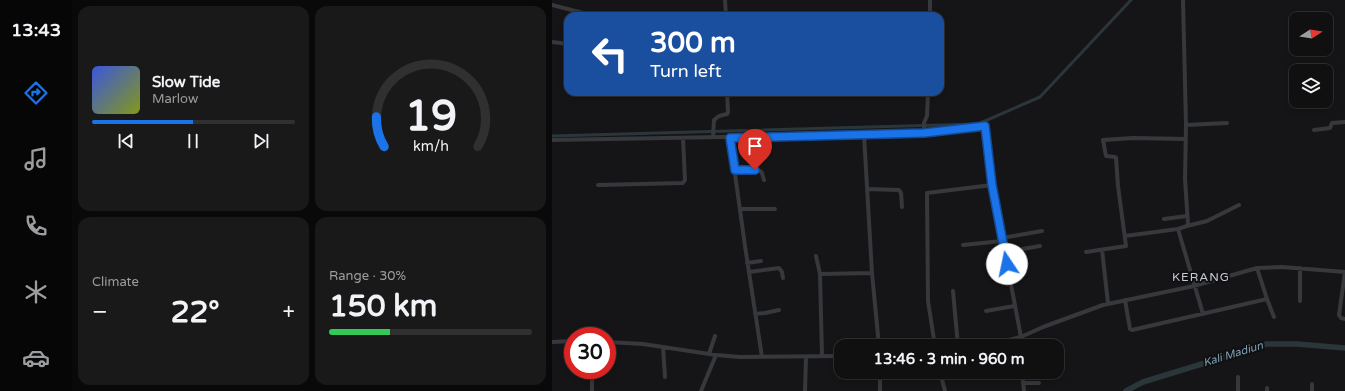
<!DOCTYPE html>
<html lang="en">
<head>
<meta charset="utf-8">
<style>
  :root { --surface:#101011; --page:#19191a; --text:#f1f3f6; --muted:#9c9d9f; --line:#303031; --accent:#1a73e8 }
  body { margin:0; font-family:"Varela Round",sans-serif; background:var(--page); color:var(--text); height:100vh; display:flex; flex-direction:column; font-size:15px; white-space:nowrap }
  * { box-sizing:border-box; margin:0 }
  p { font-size:13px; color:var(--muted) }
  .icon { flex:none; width:22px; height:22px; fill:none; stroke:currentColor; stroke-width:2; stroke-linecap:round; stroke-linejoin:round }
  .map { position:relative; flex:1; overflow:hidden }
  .drawer { display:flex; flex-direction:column; gap:6px; padding:6px; background:#090909; width:480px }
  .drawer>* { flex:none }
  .top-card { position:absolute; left:12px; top:12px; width:380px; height:84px; border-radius:12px; box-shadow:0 2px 6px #0003,0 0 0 1px var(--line); background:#1a4fa0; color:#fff; overflow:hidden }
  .needle { width:26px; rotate:78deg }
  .controls { position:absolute; left:737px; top:12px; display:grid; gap:8px }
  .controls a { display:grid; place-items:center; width:44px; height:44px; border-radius:8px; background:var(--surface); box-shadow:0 2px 6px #0003,0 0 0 1px var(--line); font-size:20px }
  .speed { position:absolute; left:12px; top:327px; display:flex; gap:8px; font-size:20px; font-weight:700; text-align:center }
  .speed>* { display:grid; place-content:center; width:52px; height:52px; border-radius:50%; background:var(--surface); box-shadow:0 2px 6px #0003,0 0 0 1px var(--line); line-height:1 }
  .speed .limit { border:6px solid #d22; background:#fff; color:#111 }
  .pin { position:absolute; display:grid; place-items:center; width:34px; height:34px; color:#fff; margin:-41px -17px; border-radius:50% 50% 50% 0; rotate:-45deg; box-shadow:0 0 4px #0007 }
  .pin .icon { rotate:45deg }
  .me { position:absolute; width:44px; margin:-22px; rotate:349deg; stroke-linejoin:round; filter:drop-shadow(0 0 3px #0008) }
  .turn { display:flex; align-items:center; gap:14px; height:84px; padding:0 20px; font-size:18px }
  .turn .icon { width:52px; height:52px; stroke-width:2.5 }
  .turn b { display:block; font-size:28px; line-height:34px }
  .big { font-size:30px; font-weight:700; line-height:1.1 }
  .drawer .card { flex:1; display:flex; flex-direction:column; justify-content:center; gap:6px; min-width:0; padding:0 14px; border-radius:12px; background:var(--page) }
  .drawer .dial { align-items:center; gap:0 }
  .dial svg { height:104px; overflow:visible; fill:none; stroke:var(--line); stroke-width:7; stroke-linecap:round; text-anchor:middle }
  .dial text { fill:var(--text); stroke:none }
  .song { display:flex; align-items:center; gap:12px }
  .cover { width:48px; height:48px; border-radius:6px; background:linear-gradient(135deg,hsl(230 70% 55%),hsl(70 70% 35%)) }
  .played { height:4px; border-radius:2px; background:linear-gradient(90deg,var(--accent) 50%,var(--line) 50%) }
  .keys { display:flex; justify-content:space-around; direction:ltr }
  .heat { display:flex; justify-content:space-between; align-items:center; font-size:22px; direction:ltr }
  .charge { height:6px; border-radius:3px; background:linear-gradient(90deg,#34c759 30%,var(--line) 0) }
  .drawer .tiles { flex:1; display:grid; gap:6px; grid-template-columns:repeat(2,1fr) }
  .trip { position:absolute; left:282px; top:339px; width:230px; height:40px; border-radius:12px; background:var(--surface); box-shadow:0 2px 6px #0003,0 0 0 1px var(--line); font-weight:700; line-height:40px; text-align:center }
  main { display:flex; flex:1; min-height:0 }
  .menu { display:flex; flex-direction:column; width:72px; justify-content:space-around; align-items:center; background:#060607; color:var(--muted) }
  .menu .icon { width:28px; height:28px }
  .menu .active { color:var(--accent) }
  .menu b { font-size:18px; color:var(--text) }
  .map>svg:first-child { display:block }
</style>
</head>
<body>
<main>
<nav class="menu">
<b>13:43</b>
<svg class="icon active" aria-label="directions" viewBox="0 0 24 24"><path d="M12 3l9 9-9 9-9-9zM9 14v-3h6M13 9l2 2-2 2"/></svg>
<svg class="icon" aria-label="music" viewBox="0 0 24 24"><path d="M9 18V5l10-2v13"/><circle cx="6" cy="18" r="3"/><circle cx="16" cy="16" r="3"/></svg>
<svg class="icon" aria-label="phone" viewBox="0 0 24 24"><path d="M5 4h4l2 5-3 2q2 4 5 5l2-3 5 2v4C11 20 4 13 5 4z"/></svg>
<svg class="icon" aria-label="climate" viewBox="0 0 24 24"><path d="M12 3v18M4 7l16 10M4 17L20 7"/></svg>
<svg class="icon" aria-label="car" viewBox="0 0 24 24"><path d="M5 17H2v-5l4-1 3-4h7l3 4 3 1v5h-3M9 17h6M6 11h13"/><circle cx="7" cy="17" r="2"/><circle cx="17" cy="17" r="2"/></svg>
</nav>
<section class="drawer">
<div class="tiles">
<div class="card">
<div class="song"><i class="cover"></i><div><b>Slow Tide</b><p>Marlow</p></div></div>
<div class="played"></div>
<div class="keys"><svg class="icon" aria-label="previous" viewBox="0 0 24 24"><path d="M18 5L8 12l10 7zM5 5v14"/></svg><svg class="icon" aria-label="pause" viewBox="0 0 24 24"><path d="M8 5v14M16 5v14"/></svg><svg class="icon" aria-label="next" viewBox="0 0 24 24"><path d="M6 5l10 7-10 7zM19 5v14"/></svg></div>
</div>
<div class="card dial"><svg viewBox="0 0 100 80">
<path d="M14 69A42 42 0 1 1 86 69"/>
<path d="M14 69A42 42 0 0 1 8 46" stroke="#1a73e8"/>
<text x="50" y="56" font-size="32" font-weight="700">19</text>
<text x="50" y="72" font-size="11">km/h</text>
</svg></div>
<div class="card"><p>Climate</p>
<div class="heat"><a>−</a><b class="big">22°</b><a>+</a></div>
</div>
<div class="card"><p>Range · 30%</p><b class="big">150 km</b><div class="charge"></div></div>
</div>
</section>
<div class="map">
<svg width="793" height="391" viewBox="0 0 793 391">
  <rect width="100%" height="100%" fill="#151517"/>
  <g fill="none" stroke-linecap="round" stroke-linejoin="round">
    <path stroke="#2b363b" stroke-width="3" d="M0 136 426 124 488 97 579 0"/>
    <path stroke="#2b363b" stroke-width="5.5" d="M574 391 591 382 715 344H745L793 348"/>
    <path stroke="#36383c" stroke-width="4" d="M173 0 174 16
      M631 0 634 125 633 179 636 224 635 226 626 229 651 314
      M0 5 43 16
      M118 16V13
      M378 16V0
      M0 42 16 44
      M634 125 675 123
      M762 130 778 128 780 123 793 122
      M372 133V123L375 116 376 92
      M312 135 320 273 327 346
      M161 137 162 120 167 116 175 114 176 112 175 92
      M178 138 193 246 210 357
      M0 140C97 139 194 137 291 135 327 134 362 134 397 130 409 129 422 130 433 126L440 185 469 337
      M183 170 208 171 210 173 212 180
      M46 185 131 183 133 180 131 138
      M315 189 347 190 349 193 350 207
      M188 209H223
      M612 219 635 216
      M635 226 655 221 687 205
      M573 236 626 229
      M450 238 490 231
      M411 245 450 241
      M550 250 556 303
      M453 252 488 246
      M534 252 574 246 566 186 564 158 563 157 554 156 551 140 581 138 634 139
      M264 256 268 274 320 273
      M195 263 209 261
      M197 272 227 268 230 272 231 278
      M268 274 270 356
      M401 291 406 346
      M715 299 722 317
      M573 300 578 329 580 330 715 299 705 268
      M748 301V268
      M434 311 462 306
      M203 314 213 313 227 310
      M467 337 468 346
      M0 342 21 341
      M55 342 91 344 164 355 188 357 289 356
      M383 346 376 301 375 193 440 185
      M430 346 469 337 491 327 551 305 642 286 705 268 730 267 793 272 787 315 789 318 793 319
      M111 347 113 377
      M157 354 163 336
      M40 370V391
      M328 372V391
      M388 372 393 391
      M470 372 472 391
      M686 377V391
      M471 383H487
      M760 384V391
      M715 388V391
      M149 391 164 355
      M253 391 254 357"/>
  </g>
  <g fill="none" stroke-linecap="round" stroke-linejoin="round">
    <g stroke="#114b97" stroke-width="10">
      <path id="route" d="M203 170H183L178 138 372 133 433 126 440 185 455 264"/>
    </g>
    <use href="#route" stroke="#1a73e8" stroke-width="7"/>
  </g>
  <g text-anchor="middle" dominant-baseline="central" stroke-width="4" stroke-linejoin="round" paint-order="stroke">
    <g font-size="11" font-style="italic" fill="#7ea0b2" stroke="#101012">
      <text transform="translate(681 354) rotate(-17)">Kali Madiun</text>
    </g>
    <g font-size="12" letter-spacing="1" fill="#c8ccd3" stroke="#101012">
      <text x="649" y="277">KERANG</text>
    </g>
  </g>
</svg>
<div class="controls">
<a><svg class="needle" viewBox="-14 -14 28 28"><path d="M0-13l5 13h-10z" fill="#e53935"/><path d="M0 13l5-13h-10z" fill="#9c9d9f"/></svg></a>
<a><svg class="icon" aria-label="layers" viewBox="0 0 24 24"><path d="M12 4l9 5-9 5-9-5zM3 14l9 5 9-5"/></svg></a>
</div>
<div class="speed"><div class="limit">30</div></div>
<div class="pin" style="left:203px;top:170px;background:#d93025"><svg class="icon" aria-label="arrive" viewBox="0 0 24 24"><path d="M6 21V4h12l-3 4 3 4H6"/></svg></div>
<svg class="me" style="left:455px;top:264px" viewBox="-20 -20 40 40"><circle r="19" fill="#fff"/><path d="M0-13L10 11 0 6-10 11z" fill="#1a73e8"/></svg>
<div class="trip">13:46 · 3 min · 960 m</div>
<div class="top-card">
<div class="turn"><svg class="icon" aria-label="left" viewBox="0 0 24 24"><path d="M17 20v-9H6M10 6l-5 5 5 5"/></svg><div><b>300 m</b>Turn left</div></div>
</div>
</div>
</main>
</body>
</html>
